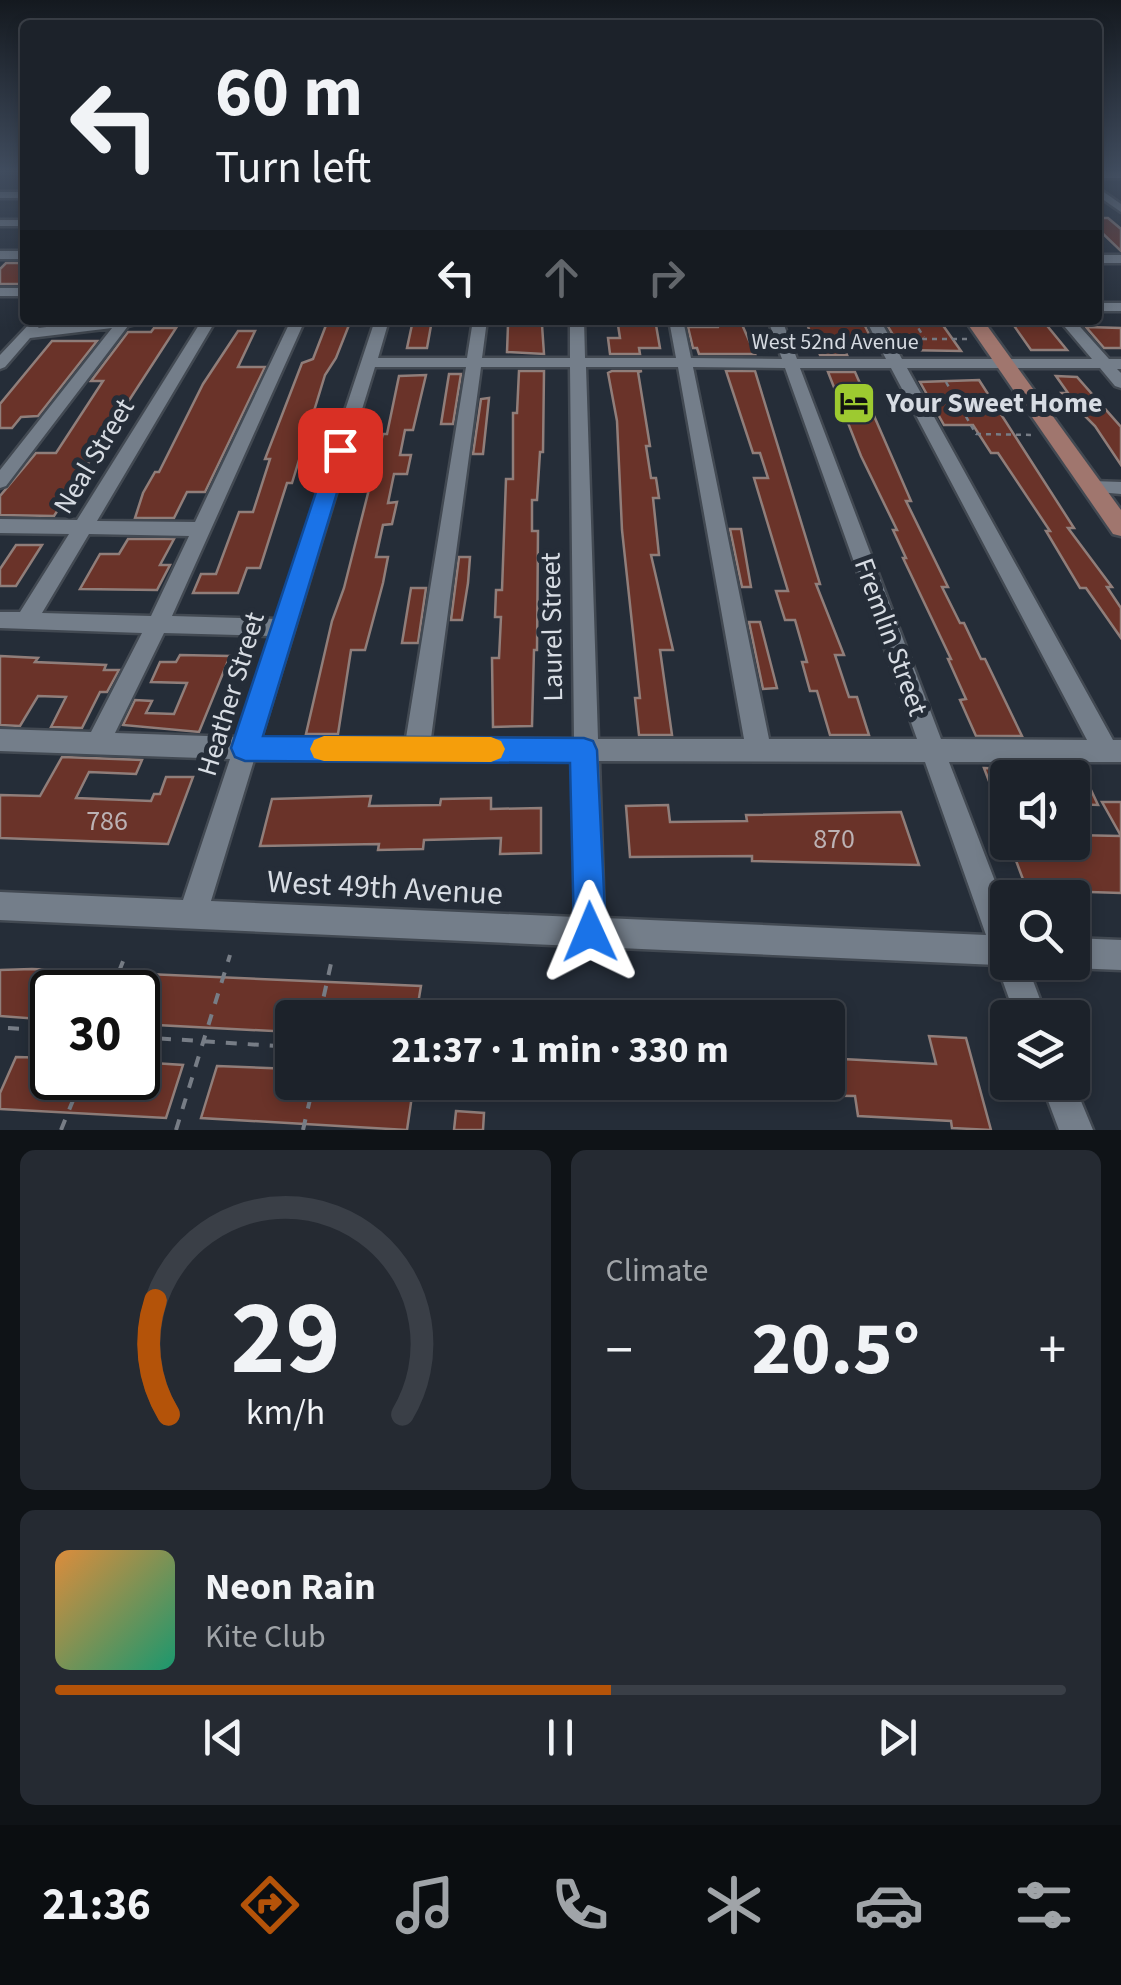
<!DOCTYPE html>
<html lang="en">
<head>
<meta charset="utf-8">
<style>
  :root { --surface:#1c222a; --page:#252a32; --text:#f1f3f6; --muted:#a0a4a8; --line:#3a3f47; --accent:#b45309 }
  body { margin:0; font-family:"Source Sans 3",sans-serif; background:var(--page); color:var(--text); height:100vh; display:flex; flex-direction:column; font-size:38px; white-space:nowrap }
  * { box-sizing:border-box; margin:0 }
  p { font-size:32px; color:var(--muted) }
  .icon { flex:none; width:55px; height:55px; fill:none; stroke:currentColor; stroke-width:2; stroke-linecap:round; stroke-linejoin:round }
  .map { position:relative; height:1130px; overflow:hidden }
  .sheet { display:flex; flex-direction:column; gap:20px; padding:20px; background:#0f1317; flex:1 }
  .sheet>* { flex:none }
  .hud { position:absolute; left:20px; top:20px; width:1082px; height:305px; border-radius:10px; box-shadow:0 5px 15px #0003,0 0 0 2px var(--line); background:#1c222a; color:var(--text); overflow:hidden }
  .tools { position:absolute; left:990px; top:760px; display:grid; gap:20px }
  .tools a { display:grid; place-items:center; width:100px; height:100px; border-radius:10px; background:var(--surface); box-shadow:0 5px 15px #0003,0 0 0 2px var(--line); font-size:50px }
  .speed { position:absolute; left:30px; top:970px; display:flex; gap:20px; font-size:50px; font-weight:700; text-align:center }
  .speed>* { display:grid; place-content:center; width:130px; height:130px; border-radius:50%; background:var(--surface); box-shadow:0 5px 15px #0003,0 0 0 2px var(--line); line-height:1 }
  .speed .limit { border:5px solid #111; border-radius:15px; background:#fff; color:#111 }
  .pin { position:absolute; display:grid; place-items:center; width:85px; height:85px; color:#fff; margin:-42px; border-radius:20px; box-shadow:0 5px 15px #0006 }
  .me { position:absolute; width:110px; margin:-55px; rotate:359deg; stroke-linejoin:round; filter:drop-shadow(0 0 8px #0008) }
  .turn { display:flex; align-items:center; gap:35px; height:210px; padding:0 30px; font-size:45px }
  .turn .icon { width:130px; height:130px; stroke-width:2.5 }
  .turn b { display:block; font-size:70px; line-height:85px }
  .lanes { display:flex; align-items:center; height:95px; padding:0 30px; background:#0003; justify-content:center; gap:50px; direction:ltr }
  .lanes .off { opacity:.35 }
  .big { font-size:75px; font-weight:700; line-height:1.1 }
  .sheet .tile { flex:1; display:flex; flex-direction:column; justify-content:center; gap:15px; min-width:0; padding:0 35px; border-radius:15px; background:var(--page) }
  .sheet .dial { align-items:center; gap:0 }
  .dial svg { height:260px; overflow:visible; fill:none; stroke:var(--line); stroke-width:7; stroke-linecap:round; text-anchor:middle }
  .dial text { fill:var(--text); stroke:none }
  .song { display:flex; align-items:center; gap:30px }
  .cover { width:120px; height:120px; border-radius:15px; background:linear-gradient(135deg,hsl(30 70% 55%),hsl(160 70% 35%)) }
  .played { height:10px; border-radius:5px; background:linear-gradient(90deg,var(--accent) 55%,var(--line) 55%) }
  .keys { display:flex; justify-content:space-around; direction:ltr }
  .heat { display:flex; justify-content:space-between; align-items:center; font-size:55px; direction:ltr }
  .sheet .tiles { flex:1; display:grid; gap:20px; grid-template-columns:1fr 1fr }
  .tile:last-child { grid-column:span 2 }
  .trip { position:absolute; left:275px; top:1000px; width:570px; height:100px; border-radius:10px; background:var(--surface); box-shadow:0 5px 15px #0003,0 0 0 2px var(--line); font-weight:700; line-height:100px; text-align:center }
  .menu { display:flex; height:160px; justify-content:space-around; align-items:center; background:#0b0e11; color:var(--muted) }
  .menu .icon { width:70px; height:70px }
  .menu .current { color:var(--accent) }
  .menu b { font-size:45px; color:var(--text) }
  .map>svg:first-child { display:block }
</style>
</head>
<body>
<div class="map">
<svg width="1121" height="1130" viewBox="0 0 1121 1130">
  <rect width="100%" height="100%" fill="#252d38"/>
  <path fill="#6a3329" stroke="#907e7a" stroke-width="2.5" d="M1098 218H1108L1121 229V251L1098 229Z
    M6 263H25V284H0V269Z
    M328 320H351L336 358 325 375 292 483H287L260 568H247L238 593H193L201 574H216L239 512H253L270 459H265L302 363 313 359Z
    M413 320H432L427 348H407Z
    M721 320H740L755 354H699L697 348H693L688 327H718Z
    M862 320 877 350 845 351 847 355H820L806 322Z
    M884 320 942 324 961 351 902 350Z
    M1010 320 1044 322 1067 350H1031Z
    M508 325H542L544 354 507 352Z
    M618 325H656L660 348H639L640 354H610L608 338H620Z
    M1086 327 1121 328V348H1104Z
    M154 328H176L54 516 0 515V496L36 453H56L103 381H91L128 332H151Z
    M238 331H255L238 367H265L205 492H187L174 518H135L143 493 155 472H159L203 384Z
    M52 341H97L38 416 21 417 12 428H0V404Z
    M519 371H544L543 452H540L537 500H532V531H538L537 650H534L532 726 493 727 492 658H499L501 617H495L496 590H502L506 479H513V413H517Z
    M612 371H642L638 372 650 446H646L651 478H656L659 498H653L659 555H651L673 650H660L672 735H639L635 698H640L622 530 617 421 608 373Z
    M726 371H755L820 584H816L844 655H835L849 697H857L869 735H830L817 691H810L802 662H807L795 620H785L776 591H788L754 478H768L760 453H753Z
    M828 372H855L911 501H906L948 587H942L960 623H964L981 659H985L1022 736H976L960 700 966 699 948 659H951L903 558H906L893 530H897L861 456Z
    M449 374H461L453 424H441Z
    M426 375 413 430H405L400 455H411L407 474H394L388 503 397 502 392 524 383 525 376 557H388L383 583 365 650H351L338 734H306L332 621 344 588 383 434H387L399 376Z
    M1056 376 1077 377 1121 427V465L1095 426 1062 393H1068Z
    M979 380 1074 528H1068L1112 587H1107L1121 608V638L1086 588H1080L1046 531H1050L998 453H991L973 425H944L920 382Z
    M489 398 483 454H473L481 399Z
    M730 529H741L751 587H742Z
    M128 539H174L160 565H170L157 590 80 589 100 554H119Z
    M16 545H42L16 586H0V569Z
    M459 557H470L468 583 462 620H451Z
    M411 588H426L418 643H402Z
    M749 622H760L777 688 763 689Z
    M180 655 230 656 199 732 123 725 135 700 152 701 146 713 174 714 187 683 151 682 160 662H176Z
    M0 656 38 658 35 662 106 665 104 670H119L107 692H100L82 728 51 727 66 697 38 696 20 726 0 725Z
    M62 757 142 760 136 774 89 772 76 798 151 801 154 794H160L166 777H193L168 844 0 838V795L40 796Z
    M984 768 1008 769V802H997Z
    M1072 775H1084L1098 805 1072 804Z
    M371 796 369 806 440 805 441 799 491 798V809L541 808V853L500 854 501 838 424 840 423 849 378 850 379 844 260 846 272 799Z
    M1102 802H1121V893L1027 890 1009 842H1072V835L1121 836Z
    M668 805 670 822 747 821 746 815 901 812 919 865 752 861V856L630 857 626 806Z
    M32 969 421 986 418 1004 484 1007V1018H292V1032L138 1024V992H52V1020L0 1016V970Z
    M498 1003 573 1007V1018H497Z
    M833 1013 843 1059 936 1064 929 1036 966 1038 991 1130 952 1128 951 1121 858 1116 855 1096 786 1095 784 1082H828V1014Z
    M16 1057 52 1058V1078H138V1062L183 1065 166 1118 0 1109V1093Z
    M217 1066 292 1069V1082H414L407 1130 201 1118Z
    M456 1111 484 1113 483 1130H454Z"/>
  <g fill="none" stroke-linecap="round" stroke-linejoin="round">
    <g stroke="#424952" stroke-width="5">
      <path id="minor" d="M1098 172H1121V178H1098Z
        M1098 188 1121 204V212L1098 196Z
        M0 192H25V198H0Z
        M0 220H25V226H0Z
        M0 251H25V259H0Z
        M1098 255H1121V263H1098Z
        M0 288H25V296H0Z
        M1098 303H1121V311H1098Z
        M33 320 41 324 38 328 107 320H149L128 326 6 486 0 488V470L112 328 30 338 5 367 0 369V355Z
        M202 320H216L97 521 195 522 291 320H305L172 616 276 619 375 320H389L378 358H467L473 320H487L482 358H570V320H584L585 358H676L669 320H683L691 358 782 359 768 320H782L797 359H886L866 320H880L902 359H1092L1059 320H1074L1109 359H1121V369H1117L1121 373V388L1115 386 1100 368H907L1113 740H1121V762H949L1008 915V962H1026L1047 1018H1016L997 965 0 920V892L183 900 230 759 0 751V729L91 732 142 633 0 628V612H20L69 534 0 533V519L77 520ZM375 367H466L406 738H261ZM481 367H570L574 739 431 738ZM586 367H678L744 739H598ZM693 367 785 368 917 739H769ZM800 368H891L1087 740 941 739ZM89 534 189 536 151 616 42 613ZM164 633 271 636 237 737 115 733ZM254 760 574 761 575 917 211 901ZM599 761 925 762 986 935 604 918Z
        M1092 481 1121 482V494L1086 491 1083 487 1086 483Z
        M1072 938 1121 940V970L1072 968 1062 963 1072 962Z
        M1072 1080 1073 1082 1093 1130H1059L1041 1082Z"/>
    </g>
    <g stroke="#424952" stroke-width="5">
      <path id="major" d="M965 320H983L1121 510V536L1113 534Z"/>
    </g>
    <path stroke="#777d86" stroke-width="2.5" stroke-dasharray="5 5" stroke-linecap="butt" d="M913 320 924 337
      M915 322H957
      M902 339H969
      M946 382 976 434 1034 435
      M960 402H1012"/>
    <path stroke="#777d86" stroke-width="4" stroke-dasharray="11 11" stroke-linecap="butt" d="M111 992 127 951
      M319 1018 332 959
      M8 1028 52 1031
      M138 1037 292 1047
      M61 1130 82 1078
      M176 1130 230 955
      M303 1130 314 1082"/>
    <use href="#minor" fill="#747e8a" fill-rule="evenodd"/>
    <use href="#major" fill="#a0766e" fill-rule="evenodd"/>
  </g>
  <linearGradient id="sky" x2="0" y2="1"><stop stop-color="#14191f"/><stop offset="0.52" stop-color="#404c5e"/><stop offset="1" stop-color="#404c5e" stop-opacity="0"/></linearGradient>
  <rect width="1121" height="329" fill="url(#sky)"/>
  <path fill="#1a73e8" stroke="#114b97" stroke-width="2.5" d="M340 444 350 450 263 736 584 738 593 741 597 750 606 932 602 944 590 948 578 944 574 932 570 763 245 761 235 757 231 748 330 450Z"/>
  <path fill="#f59e0b" d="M324 736 491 737 501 741 505 749 501 758 491 762 324 761 314 758 310 749 314 740Z"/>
  <defs>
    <g id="hotel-square" transform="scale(2.25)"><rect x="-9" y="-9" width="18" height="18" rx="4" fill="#9dca30" stroke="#252d38"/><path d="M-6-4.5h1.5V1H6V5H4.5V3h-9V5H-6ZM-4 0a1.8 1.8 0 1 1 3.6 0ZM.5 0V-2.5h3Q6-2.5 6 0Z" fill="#111"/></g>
  </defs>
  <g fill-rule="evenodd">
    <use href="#hotel-square" x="854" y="403"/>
  </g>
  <g text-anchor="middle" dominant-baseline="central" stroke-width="10" stroke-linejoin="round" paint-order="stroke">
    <g font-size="22" fill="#d7dce3" stroke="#252d38">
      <text x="835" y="342">West 52nd Avenue</text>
    </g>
    <g font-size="28" font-weight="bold" fill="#d7dce3" stroke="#252d38" text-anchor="start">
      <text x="886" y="403">Your Sweet Home</text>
    </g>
    <g font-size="28" fill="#d7dce3" stroke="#252d38">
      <text transform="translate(94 456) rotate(-59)">Neal Street</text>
      <text transform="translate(552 627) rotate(-91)">Laurel Street</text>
      <text transform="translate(891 637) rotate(70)">Fremlin Street</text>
      <text transform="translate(231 694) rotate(-73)">Heather Street</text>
    </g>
    <g font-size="28" fill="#bcb2b4">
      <text x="107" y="821">786</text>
      <text x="834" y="839">870</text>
    </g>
    <g font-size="32" fill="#d7dce3" stroke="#252d38">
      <text transform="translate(385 888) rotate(3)">West 49th Avenue</text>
    </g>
  </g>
</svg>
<div class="tools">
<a><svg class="icon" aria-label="sound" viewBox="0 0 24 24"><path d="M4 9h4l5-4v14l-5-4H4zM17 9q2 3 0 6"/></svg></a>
<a><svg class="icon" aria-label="search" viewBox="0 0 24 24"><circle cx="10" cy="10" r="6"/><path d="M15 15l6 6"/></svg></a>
<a><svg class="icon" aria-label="layers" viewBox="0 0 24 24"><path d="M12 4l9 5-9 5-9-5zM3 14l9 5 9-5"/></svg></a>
</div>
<div class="speed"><div class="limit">30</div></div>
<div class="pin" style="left:340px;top:450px;background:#d93025"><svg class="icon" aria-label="arrive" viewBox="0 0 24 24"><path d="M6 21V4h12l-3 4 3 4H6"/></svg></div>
<svg class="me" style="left:590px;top:932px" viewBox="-20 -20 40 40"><path d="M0-17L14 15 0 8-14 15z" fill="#1a73e8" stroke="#fff" stroke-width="4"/></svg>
<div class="trip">21:37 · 1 min · 330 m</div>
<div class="hud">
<div class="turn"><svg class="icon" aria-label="left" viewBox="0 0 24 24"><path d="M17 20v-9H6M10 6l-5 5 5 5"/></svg><div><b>60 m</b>Turn left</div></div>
<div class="lanes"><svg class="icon" aria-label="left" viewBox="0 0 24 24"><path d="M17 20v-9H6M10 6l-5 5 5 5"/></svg><svg class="icon off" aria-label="ahead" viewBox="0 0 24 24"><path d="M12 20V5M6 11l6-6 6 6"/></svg><svg class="icon off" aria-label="right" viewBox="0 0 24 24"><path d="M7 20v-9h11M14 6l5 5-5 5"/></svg></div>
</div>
</div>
<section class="sheet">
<div class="tiles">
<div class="tile dial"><svg viewBox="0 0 100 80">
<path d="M14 69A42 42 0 1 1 86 69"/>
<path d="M14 69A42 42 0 0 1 10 34" stroke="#b45309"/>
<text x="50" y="56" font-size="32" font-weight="700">29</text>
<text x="50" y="72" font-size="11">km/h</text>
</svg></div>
<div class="tile"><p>Climate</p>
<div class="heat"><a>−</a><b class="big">20.5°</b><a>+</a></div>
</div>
<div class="tile">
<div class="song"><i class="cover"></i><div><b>Neon Rain</b><p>Kite Club</p></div></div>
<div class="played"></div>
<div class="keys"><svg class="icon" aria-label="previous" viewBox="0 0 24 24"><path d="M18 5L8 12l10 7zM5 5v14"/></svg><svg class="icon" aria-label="pause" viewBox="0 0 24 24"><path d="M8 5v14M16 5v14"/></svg><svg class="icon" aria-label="next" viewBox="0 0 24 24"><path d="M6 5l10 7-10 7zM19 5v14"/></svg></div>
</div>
</div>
</section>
<nav class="menu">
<b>21:36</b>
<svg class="icon current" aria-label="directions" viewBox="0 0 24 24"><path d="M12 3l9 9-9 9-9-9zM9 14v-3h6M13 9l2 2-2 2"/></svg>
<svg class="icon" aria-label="music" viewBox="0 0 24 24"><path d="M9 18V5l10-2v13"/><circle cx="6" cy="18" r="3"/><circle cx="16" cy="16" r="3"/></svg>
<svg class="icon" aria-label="phone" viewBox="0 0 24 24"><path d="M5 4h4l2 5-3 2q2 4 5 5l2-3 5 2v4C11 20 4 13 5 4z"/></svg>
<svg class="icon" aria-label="climate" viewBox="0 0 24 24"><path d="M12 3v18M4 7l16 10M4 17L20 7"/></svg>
<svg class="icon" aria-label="car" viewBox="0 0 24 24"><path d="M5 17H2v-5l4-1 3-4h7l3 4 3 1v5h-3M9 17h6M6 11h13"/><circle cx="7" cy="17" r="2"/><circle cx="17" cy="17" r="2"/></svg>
<svg class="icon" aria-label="filters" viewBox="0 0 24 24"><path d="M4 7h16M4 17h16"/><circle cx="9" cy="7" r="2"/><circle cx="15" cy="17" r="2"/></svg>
</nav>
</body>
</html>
